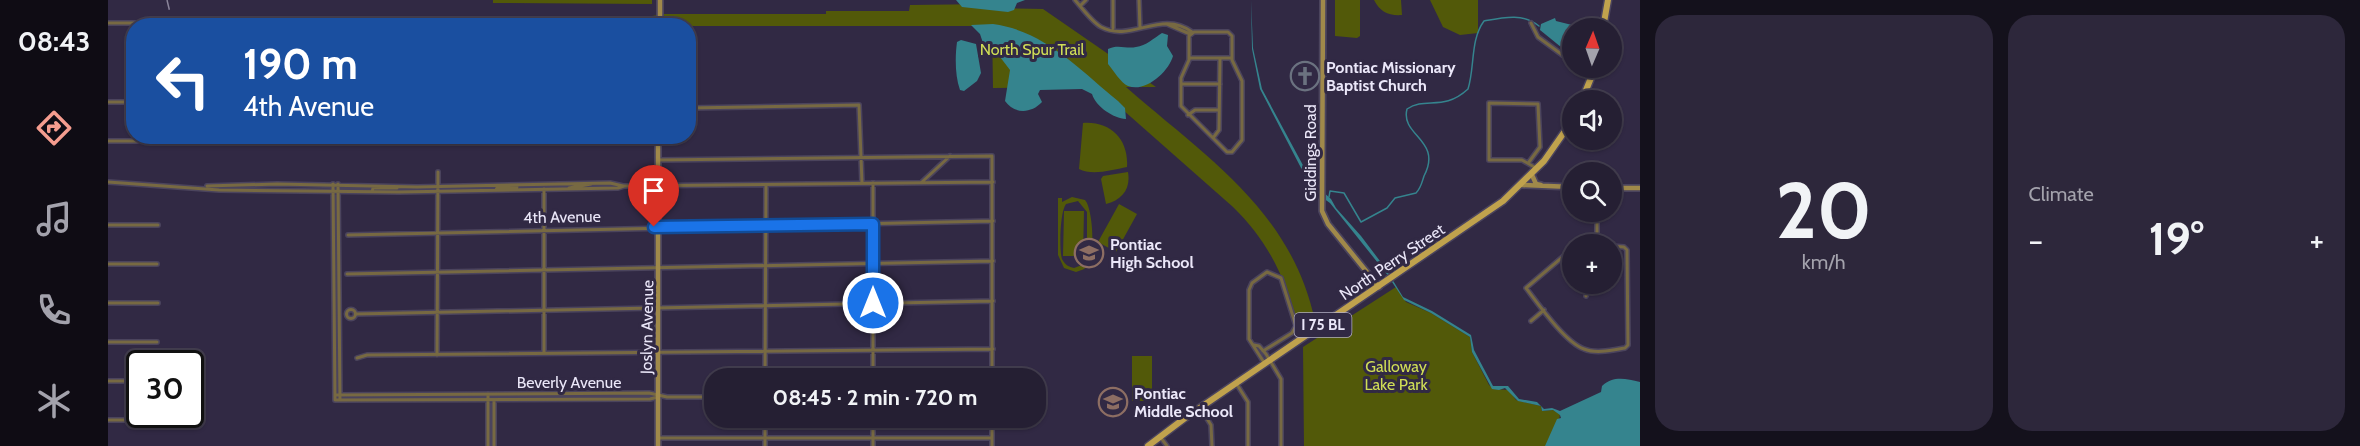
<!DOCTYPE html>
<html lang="en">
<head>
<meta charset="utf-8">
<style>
  :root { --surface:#251f33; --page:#2d273b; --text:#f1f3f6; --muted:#a3a2ac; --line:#423d4e; --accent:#f59d8f }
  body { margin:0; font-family:Cabin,sans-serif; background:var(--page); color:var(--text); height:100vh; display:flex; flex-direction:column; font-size:22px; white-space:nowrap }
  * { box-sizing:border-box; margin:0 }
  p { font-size:20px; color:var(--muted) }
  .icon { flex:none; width:33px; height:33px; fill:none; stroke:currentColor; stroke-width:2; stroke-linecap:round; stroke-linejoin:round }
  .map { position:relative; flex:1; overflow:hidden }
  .sheet { display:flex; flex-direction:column; gap:15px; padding:15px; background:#14111c; width:720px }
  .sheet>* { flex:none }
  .banner { position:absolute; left:18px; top:18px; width:570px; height:126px; border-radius:24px; box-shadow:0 2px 4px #0004,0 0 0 2px var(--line); background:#1a4fa0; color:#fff; overflow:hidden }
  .needle { width:39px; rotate:2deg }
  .fabs { position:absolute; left:1454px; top:18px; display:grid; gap:12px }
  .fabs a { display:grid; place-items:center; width:60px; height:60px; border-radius:50%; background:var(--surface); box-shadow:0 2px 4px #0004,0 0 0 2px var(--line); font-size:30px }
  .speed { position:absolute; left:18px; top:350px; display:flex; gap:12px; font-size:30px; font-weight:700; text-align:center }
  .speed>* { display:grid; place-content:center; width:78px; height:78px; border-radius:50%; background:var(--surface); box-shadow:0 2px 4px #0004,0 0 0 2px var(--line); line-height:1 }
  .speed .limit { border:3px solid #111; border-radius:9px; background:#fff; color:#111 }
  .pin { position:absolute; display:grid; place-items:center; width:51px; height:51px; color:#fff; margin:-62px -26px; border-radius:50% 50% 50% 0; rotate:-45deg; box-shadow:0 0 6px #0007 }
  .pin .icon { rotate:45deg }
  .me { position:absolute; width:66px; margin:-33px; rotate:0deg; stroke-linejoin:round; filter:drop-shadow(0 0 4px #0008) }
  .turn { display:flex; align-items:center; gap:21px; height:126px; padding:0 18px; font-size:27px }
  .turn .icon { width:78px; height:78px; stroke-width:2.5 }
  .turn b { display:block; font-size:42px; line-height:51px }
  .big { font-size:45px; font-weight:700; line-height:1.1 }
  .sheet .widget { flex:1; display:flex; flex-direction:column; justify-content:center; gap:9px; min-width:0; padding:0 21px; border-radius:24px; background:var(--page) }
  .sheet .dial { align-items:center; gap:0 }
  .dial b { font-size:78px; line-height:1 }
  .heat { display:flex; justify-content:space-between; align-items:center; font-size:33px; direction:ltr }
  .sheet .tiles { flex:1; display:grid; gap:15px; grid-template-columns:repeat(2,1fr) }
  .trip { position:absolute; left:596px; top:368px; width:342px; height:60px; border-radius:24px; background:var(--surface); box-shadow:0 2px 4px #0004,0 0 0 2px var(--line); font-weight:700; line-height:60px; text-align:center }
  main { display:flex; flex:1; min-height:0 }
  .tab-bar { display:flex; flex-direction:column; width:108px; justify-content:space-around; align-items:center; background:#0f0c14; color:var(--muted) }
  .tab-bar .icon { width:42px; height:42px }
  .tab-bar .on { color:var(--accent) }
  .tab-bar b { font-size:27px; color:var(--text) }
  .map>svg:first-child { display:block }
</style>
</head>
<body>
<main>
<nav class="tab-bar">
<b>08:43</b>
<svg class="icon on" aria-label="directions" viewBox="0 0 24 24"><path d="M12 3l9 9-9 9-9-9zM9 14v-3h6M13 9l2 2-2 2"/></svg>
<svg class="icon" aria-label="music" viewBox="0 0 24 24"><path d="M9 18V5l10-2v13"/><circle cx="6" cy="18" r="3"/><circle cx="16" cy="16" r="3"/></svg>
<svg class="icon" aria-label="phone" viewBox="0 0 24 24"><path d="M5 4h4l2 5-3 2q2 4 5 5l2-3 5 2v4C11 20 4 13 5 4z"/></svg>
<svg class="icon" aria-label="climate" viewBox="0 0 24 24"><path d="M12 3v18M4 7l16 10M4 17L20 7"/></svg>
</nav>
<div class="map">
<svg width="1532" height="446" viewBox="0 0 1532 446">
  <rect width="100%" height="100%" fill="#312944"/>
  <path fill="#525909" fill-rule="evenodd" d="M385 0H544V4L385 3Z
    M1227 0H1252V36L1249 38 1227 36Z
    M1266 0H1293L1294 15C1281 16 1272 12 1266 0Z
    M1322 0H1370V33L1352 35 1335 27Z
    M885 4V8L935 9 1048 87H1018C1099 158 1183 210 1207 321L1190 333C1181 283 1161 242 1125 207L989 87 885 88 884 26H544V16L556 14H718V11H801L802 5Z
    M975 123C1003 121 1021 140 1019 167 1004 170 984 176 971 169Z
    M1020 172C1023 189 1014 200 998 204L993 179 995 176Z
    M964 197 977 200C985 209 987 253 981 264 978 269 974 270 968 272L956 268 950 255V198H954V202ZM970 201 979 212V256L974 265 966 268C961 267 957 265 954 259 951 249 952 212 958 204Z
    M1011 204 1029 214 1008 252 990 242Z
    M956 211H976L975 256H955Z
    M1288 287 1298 302 1323 313 1362 337 1364 352 1381 385 1386 389 1401 390 1408 400 1433 406 1434 411 1445 410 1452 414 1451 420 1461 446H1196L1195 347Z
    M1024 356H1044V401H1024Z"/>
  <path fill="#35848e" d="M848 0H917L909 3 906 10 900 12 854 7Z
    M1143 0 1145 48 1154 89 1204 182 1223 199 1228 208 1253 236 1278 269 1295 297 1324 311 1363 335 1366 350 1385 386H1400L1411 399 1429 402 1436 409 1444 408 1452 411 1493 392 1494 386C1506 375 1518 379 1532 382V446H1437L1449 419 1453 418 1452 415 1445 410 1434 411 1433 406 1410 401 1397 388 1391 390 1384 389 1364 352 1362 337 1323 313 1296 300 1278 273 1222 203 1205 191 1152 89 1144 49Z
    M1447 18 1448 21 1476 28H1464V56L1432 30 1433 24Z
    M885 24C937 31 972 70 1010 101L1017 108 1018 119C1005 118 988 107 984 94L974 89 932 90 930 94 934 102C923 114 906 114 897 101L902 70 889 53 876 46 872 34 863 25Z
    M1054 33 1060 35 1059 46 1065 56C1061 71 1038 93 1020 86 1013 83 1005 70 1000 64V49C1010 44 1018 49 1028 47 1038 46 1046 38 1054 33Z
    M853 40 868 44 873 73 869 81 856 91 852 90C847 76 847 57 849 42Z"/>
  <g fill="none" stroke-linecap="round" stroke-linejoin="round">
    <path stroke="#35848e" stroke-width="1.5" d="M1221 197 1222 191 1236 193 1253 222 1279 208 1287 198 1308 193C1313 188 1314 182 1316 176 1335 140 1292 136 1299 109 1318 96 1335 112 1360 89 1367 67 1362 40 1376 21 1397 17 1415 13 1431 26"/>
    <g stroke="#4b445d" stroke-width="6">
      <path id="street" d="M967 0C974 8 984 22 993 27 1023 43 1053 9 1084 32
        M1031 0 1032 28
        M972 6 978 0
        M0 23H48
        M1423 23 1430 37 1464 62
        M1059 24 1082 34
        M1005 28V0
        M1086 32H1120L1124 36V60L1134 81V140L1124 152H1119L1073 106V78L1081 60V36Z
        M1081 58H1123
        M1476 68 1486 71
        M1073 84H1112
        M0 102H26
        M580 108 751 105 754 183
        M1080 115 1087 110H1111
        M1105 138 1111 130 1112 58
        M0 141H29
        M550 160 884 156V378
        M1421 162 1432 147 1430 104 1381 103V160H1414L1428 168
        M0 182 111 190 291 192 510 188 516 186 885 182
        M814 182 842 156
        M225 184 227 400 542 399 550 397
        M230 184 232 400
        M99 186 169 184 309 187 502 183 515 186
        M461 188 483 184
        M436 189V353
        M388 190 389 188 409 187
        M264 192 265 188H289
        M0 225H50
        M240 235 885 221
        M1485 244 1489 232V212
        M1464 249 1418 288C1431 305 1457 342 1476 349 1488 354 1505 350 1517 348L1520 345 1519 250 1516 247 1503 246
        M0 264H49
        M239 274 885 261
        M1478 296 1482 284
        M0 303H50
        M238.5 314a4.5 4.5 0 1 1 9 0a4.5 4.5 0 1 1-9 0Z
        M248 314 885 301
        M1423 321 1436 310
        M0 342H49
        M1146 345 1151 346 1158 354 1173 379V446
        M1155 351 1184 333 1188 326 1173 278 1159 272 1144 283 1141 290V339L1157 364
        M329 355 330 172
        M249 358 259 355 885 349
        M657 378 658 185
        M765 378V183
        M0 381H32
        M1128 383 1140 402V446
        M380 394V446
        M227 395 541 393 559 397H606
        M386 400V446
        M1093 409 1103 425 1104 446
        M0 420H48
        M550 438H884
        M1053 438 1059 446
        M657 446V417
        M765 446V417
        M884 446V417"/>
    </g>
    <g stroke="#4b445d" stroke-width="8">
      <path id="secondary" d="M1215 0 1214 211 1220 224 1271 287
        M552 26V0
        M550 136V446
        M1424 175 1428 184 1433 185
        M1414 185 1464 187
        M1503 188H1532"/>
    </g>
    <g stroke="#4b445d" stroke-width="9">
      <path id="primary" d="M1495 28 1500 0
        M1474 100 1487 68
        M1040 446 1077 418 1395 201 1436 161 1464 121"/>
    </g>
    <use href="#street" stroke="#776942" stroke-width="3"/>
    <use href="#secondary" stroke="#a0894a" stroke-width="4.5"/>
    <use href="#primary" stroke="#c0a24d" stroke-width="6"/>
    <path stroke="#8a849a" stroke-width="1.5" stroke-dasharray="10 10" stroke-linecap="butt" d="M59 0 65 25"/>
  </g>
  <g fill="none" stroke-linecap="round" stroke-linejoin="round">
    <g stroke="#114b97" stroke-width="15">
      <path id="route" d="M546 227 765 224V303"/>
    </g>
    <use href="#route" stroke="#1a73e8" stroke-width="10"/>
  </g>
  <defs>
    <g id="church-ring" transform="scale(1.5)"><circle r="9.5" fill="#312944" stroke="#6b7280" stroke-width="1.5"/><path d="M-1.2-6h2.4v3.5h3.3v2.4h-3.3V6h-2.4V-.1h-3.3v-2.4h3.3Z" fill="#6b7280"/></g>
    <g id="school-ring" transform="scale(1.5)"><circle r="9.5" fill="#312944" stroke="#8d6e63" stroke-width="1.5"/><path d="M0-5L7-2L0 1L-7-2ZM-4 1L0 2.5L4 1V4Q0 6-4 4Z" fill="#8d6e63"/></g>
  </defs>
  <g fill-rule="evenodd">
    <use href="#church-ring" x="1197" y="76"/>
    <use href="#school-ring" x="981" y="253"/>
    <use href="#school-ring" x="1005" y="402"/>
  </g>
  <g text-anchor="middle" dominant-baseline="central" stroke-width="6" stroke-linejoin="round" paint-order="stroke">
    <rect fill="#312944" stroke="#b3aec3" stroke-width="1.5" x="1186.5" y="313" width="57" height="24" rx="4.5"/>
    <g font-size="15" font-weight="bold" fill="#ebe7f9">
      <text x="1215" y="325">I 75 BL</text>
    </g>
    <g font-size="16" fill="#d0de56" stroke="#312944">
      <text x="924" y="49">North Spur Trail</text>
      <text x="1288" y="366">Galloway<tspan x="1288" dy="18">Lake Park</tspan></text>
    </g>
    <g font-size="16" font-weight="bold" fill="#ebe7f9" stroke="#312944" text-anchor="start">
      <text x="1218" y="67">Pontiac Missionary<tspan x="1218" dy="18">Baptist Church</tspan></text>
      <text x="1002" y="244">Pontiac<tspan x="1002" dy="18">High School</tspan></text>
      <text x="1026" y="393">Pontiac<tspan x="1026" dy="18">Middle School</tspan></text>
    </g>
    <g font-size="16" fill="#ebe7f9" stroke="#312944">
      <text transform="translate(1202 153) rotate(-90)">Giddings Road</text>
      <text transform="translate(454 217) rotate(-1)">4th Avenue</text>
      <text transform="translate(1284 262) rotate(-34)">North Perry Street</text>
      <text transform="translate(539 327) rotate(-89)">Joslyn Avenue</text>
      <text x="461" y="382">Beverly Avenue</text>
    </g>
  </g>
</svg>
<div class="fabs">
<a><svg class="needle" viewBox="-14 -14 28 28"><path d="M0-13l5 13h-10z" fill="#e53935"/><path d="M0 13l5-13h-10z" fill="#a3a2ac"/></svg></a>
<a><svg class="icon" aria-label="sound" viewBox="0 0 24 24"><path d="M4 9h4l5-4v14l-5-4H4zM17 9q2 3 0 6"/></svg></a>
<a><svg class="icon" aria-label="search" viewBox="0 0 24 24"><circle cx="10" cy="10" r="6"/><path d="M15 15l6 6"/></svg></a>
<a>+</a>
</div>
<div class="speed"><div class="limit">30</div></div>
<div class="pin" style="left:546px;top:227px;background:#d93025"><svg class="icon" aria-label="arrive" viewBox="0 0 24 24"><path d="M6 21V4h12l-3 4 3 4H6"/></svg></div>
<svg class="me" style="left:765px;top:303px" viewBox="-20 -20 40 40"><circle r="17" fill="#1a73e8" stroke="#fff" stroke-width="3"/><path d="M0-11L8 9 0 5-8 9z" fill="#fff"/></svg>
<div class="trip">08:45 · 2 min · 720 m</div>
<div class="banner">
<div class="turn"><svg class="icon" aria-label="left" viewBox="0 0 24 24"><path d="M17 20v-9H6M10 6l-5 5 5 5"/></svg><div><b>190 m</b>4th Avenue</div></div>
</div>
</div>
<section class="sheet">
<div class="tiles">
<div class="widget dial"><b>20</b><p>km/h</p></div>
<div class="widget"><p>Climate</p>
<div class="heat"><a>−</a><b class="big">19°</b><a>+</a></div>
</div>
</div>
</section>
</main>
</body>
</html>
